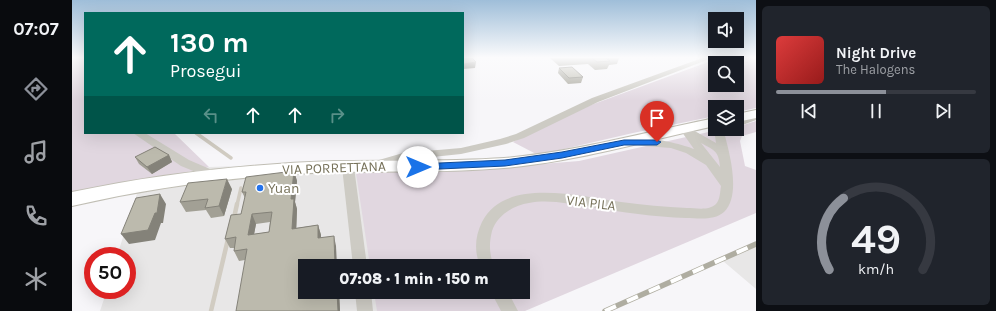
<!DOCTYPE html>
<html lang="it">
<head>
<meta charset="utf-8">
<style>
  :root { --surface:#171b24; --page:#20242c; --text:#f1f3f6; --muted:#9ea1a6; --line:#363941; --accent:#8c9099 }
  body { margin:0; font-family:Karla,sans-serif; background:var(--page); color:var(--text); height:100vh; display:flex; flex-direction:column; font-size:15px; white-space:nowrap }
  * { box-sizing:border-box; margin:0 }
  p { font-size:13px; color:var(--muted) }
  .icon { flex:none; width:22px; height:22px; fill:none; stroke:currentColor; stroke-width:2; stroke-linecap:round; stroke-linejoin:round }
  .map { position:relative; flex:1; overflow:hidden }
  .sheet { display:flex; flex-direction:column; gap:6px; padding:6px; background:#0d0f14; width:240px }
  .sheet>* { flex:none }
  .banner { position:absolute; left:12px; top:12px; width:380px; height:122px; border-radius:0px; box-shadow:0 4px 16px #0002; background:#00695c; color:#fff; overflow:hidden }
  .controls { position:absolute; left:636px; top:12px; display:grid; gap:8px }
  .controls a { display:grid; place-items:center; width:36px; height:36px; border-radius:0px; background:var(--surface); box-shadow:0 4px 16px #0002; font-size:20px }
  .speed { position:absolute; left:12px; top:247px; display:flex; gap:8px; font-size:20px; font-weight:700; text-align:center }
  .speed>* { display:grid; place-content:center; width:52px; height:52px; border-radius:50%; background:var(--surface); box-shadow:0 4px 16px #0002; line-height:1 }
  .speed .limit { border:6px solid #d22; background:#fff; color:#111 }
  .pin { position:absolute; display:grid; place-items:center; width:34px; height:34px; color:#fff; margin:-41px -17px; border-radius:50% 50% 50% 0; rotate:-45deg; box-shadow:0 0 4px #0007 }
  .pin .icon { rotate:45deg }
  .me { position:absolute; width:44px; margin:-22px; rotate:90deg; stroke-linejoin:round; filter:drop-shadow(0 0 3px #0008) }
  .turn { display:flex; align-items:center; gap:14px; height:84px; padding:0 20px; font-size:18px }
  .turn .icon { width:52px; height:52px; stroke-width:2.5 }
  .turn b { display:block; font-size:28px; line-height:34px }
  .lanes { display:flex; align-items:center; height:38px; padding:0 20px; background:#0003; justify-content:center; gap:20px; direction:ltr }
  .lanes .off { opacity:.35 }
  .sheet .widget { flex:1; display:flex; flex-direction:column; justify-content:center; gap:6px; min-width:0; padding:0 14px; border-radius:6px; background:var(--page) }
  .sheet .dial { align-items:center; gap:0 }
  .dial svg { height:104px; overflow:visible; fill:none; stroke:var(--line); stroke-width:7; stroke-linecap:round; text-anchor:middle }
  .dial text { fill:var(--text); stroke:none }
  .song { display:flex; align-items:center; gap:12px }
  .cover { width:48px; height:48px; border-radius:6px; background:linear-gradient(135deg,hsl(0 70% 55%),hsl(0 70% 35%)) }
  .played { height:4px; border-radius:2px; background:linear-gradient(90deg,var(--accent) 55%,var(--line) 55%) }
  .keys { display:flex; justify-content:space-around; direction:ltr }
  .trip { position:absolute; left:226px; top:259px; width:232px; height:40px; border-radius:0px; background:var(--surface); box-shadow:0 4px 16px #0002; font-weight:800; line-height:40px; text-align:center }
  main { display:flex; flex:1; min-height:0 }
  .dock { display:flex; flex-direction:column; width:72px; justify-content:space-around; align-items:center; background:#090b0e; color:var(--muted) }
  .dock .icon { width:28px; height:28px }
  .dock .active { color:var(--accent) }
  .dock b { font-size:18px; color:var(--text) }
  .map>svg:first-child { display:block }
</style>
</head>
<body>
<main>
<nav class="dock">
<b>07:07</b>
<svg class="icon active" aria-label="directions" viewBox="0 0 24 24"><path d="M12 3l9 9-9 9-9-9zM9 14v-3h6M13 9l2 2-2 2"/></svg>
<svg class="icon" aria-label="music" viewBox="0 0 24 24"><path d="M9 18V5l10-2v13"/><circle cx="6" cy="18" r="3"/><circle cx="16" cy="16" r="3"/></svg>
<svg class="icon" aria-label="phone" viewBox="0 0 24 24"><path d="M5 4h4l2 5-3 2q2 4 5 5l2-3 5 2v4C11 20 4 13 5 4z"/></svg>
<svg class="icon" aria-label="climate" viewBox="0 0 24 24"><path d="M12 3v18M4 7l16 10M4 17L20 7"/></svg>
</nav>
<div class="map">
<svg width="684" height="311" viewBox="0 0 684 311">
  <rect width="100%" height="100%" fill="#f7f6f9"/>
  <path fill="#e8e7e7" d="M290 162 306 266H233V292H311L314 311H28L35 290H55V256H45L68 184 137 167Z
    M684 246V289L651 261Z"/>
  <path fill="#e1d7e0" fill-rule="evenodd" d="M0 58H13V133H102L137 167 0 199Z
    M647 58H684V108L665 112V107H643V116L561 133 466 155 441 142 489 116ZM643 63H665V85H643Z
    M684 121V132L670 136 668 141 673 166 684 170V213L453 311H305L302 292H451V266H298L284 173 422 168 507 161 641 131 665 129V127Z"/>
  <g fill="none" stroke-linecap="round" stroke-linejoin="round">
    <path stroke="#d1ccc2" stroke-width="3.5" d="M124 133 159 158
      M165 205 169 188"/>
    <path stroke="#d1ccc2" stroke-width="4.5" d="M162 218 165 204
      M139 311 156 239"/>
    <g stroke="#c0beb4" stroke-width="2">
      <path id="secondary" d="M684 110V118L665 122V114Z
        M643 118V126C573 141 503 162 432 168 375 173 318 171 262 172 173 175 86 186 0 206V192C86 174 174 164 262 161 318 160 375 162 432 158 503 152 573 132 643 118Z"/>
    </g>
    <path fill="#cdcbc4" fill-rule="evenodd" d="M630 58H640L526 102 452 138 434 144 389 154 332 160 304 169 300 168 298 165 300 162 331 153 389 148 428 139 444 134 520 98Z
      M684 112V120L665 127V121L675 118Z
      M612 125 644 143 643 136 648 129H658L653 136C658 155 669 196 652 212 642 221 626 218 614 218 582 217 550 212 518 207 498 204 477 199 457 203 442 205 425 215 420 231 417 243 417 254 422 266H408C402 251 403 236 410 222 433 176 509 197 549 202 571 205 593 207 615 208 624 208 637 211 644 204 648 200 648 192 649 186L634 165 614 153 599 148 559 145 554 142C562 132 611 144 622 149L607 128ZM629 143C642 150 647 151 648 167Z
      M61 133H73L117 160 145 172 147 175 145 178 141 179 109 166Z
      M276 163 280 164 282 167 295 266H281L270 167 272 164Z
      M283 292H299L301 311H285Z
      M419 292H436L446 311H429Z"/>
    <use href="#secondary" fill="#fff" fill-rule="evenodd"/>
    <g stroke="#afada1" stroke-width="5.5">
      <path id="rail" d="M533 311 684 244"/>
    </g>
    <use href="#rail" stroke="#fff" stroke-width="4" stroke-dasharray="12" stroke-linecap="butt"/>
  </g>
  <path fill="#a2a095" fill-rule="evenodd" d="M478 58H547L545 64 537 65 535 69 523 70 516 64 487 66Z
    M487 68 511 77 509 83 496 84 486 73Z
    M97 155 100 162 80 174 67 164 63 157Z
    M222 171 225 181 223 202 225 209 224 228 246 225 249 235V238L264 246 233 292H267L268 311 173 260 167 261 162 251V248H158L153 239 169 214 173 198 170 192ZM198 222 197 232 182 234 184 224Z
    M160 189 152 216 139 218 134 210 114 212 108 202Z"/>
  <path fill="#848279" d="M404 62 403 68 391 69V64Z
    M97 155 100 162 80 174 75 167Z
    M222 171 225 181 223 202 225 209 224 239 220 229 219 199Z
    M155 179 160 189 152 216 147 206Z
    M88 194 94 204 91 223H89L83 240 57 244 49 234Z
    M180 214 184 224 180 245 176 235Z
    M246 225 249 235V248L246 238Z
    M262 236 264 246 265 266H263Z
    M265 292H267L268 311H266Z"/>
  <path fill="#bcbaad" stroke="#848279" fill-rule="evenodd" d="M391 58H400L404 62 391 64Z
    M520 58H537H534L538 61 525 62Z
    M500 67 511 77 497 78 487 68Z
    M83 147 97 155 75 167 63 157Z
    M222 171 219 199H222L220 229 246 225V238L262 236 263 266H233V292H265L266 311H164L175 249 162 251 164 237 153 239 159 215 169 214 174 192H170L174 177ZM200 212 197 232 176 235 180 214Z
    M155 179 147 206 133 208 136 199 108 202 116 183Z
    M88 194 85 213H83L76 230 49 234 64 198Z"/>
  <linearGradient id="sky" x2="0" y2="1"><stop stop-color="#9fbed9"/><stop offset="0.57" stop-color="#fbfbfc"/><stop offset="1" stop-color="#fbfbfc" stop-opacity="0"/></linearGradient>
  <rect width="684" height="101" fill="url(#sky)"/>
  <path fill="#1a73e8" stroke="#114b97" d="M552 140H585L589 142 585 145H552L490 158 433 166 346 170 341 167 346 164 433 160 490 152Z"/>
  <circle fill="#2473ec" stroke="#fff" stroke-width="1.5" cx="188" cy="188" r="4"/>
  <g text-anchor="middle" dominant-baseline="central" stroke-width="4" stroke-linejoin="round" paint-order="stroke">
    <g font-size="14" fill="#77725a" stroke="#fff">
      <text transform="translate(262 168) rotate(-2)">VIA PORRETTANA</text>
      <text transform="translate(519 203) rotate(7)">VIA PILA</text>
    </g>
    <g font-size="14" fill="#77725a" stroke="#fff" text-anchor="start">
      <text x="196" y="188">Yuan</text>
    </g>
  </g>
</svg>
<div class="controls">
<a><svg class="icon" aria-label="sound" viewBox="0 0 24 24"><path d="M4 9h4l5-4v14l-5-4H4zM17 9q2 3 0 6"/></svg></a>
<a><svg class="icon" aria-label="search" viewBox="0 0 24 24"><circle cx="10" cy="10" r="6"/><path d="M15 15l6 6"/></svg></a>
<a><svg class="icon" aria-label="layers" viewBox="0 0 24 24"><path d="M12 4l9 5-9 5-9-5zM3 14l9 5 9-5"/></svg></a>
</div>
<div class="speed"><div class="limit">50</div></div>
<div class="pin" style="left:585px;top:142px;background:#d93025"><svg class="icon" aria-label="arrive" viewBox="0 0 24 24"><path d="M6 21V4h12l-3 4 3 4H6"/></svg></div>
<svg class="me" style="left:346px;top:167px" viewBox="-20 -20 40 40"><circle r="19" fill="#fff"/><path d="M0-13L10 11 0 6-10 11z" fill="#1a73e8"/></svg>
<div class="trip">07:08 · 1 min · 150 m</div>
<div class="banner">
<div class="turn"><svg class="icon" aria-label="ahead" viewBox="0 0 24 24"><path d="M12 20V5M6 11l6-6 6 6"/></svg><div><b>130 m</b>Prosegui</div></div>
<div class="lanes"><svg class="icon off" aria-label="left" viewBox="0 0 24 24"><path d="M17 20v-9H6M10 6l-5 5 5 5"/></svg><svg class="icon" aria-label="ahead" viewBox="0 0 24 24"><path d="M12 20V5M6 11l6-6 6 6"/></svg><svg class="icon" aria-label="ahead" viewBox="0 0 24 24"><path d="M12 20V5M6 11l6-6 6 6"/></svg><svg class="icon off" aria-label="right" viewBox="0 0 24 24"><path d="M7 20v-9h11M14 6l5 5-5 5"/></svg></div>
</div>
</div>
<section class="sheet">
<div class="widget">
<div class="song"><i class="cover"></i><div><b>Night Drive</b><p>The Halogens</p></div></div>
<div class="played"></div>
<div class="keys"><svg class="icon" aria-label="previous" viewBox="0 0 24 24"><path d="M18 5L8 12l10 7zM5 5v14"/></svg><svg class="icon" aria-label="pause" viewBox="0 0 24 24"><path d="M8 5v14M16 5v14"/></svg><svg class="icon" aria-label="next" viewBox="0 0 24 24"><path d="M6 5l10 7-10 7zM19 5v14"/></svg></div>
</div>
<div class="widget dial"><svg viewBox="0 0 100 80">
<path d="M14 69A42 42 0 1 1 86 69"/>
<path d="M14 69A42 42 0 0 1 25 14" stroke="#8c9099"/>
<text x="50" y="56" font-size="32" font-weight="700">49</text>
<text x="50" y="72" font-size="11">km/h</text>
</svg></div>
</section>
</main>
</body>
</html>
